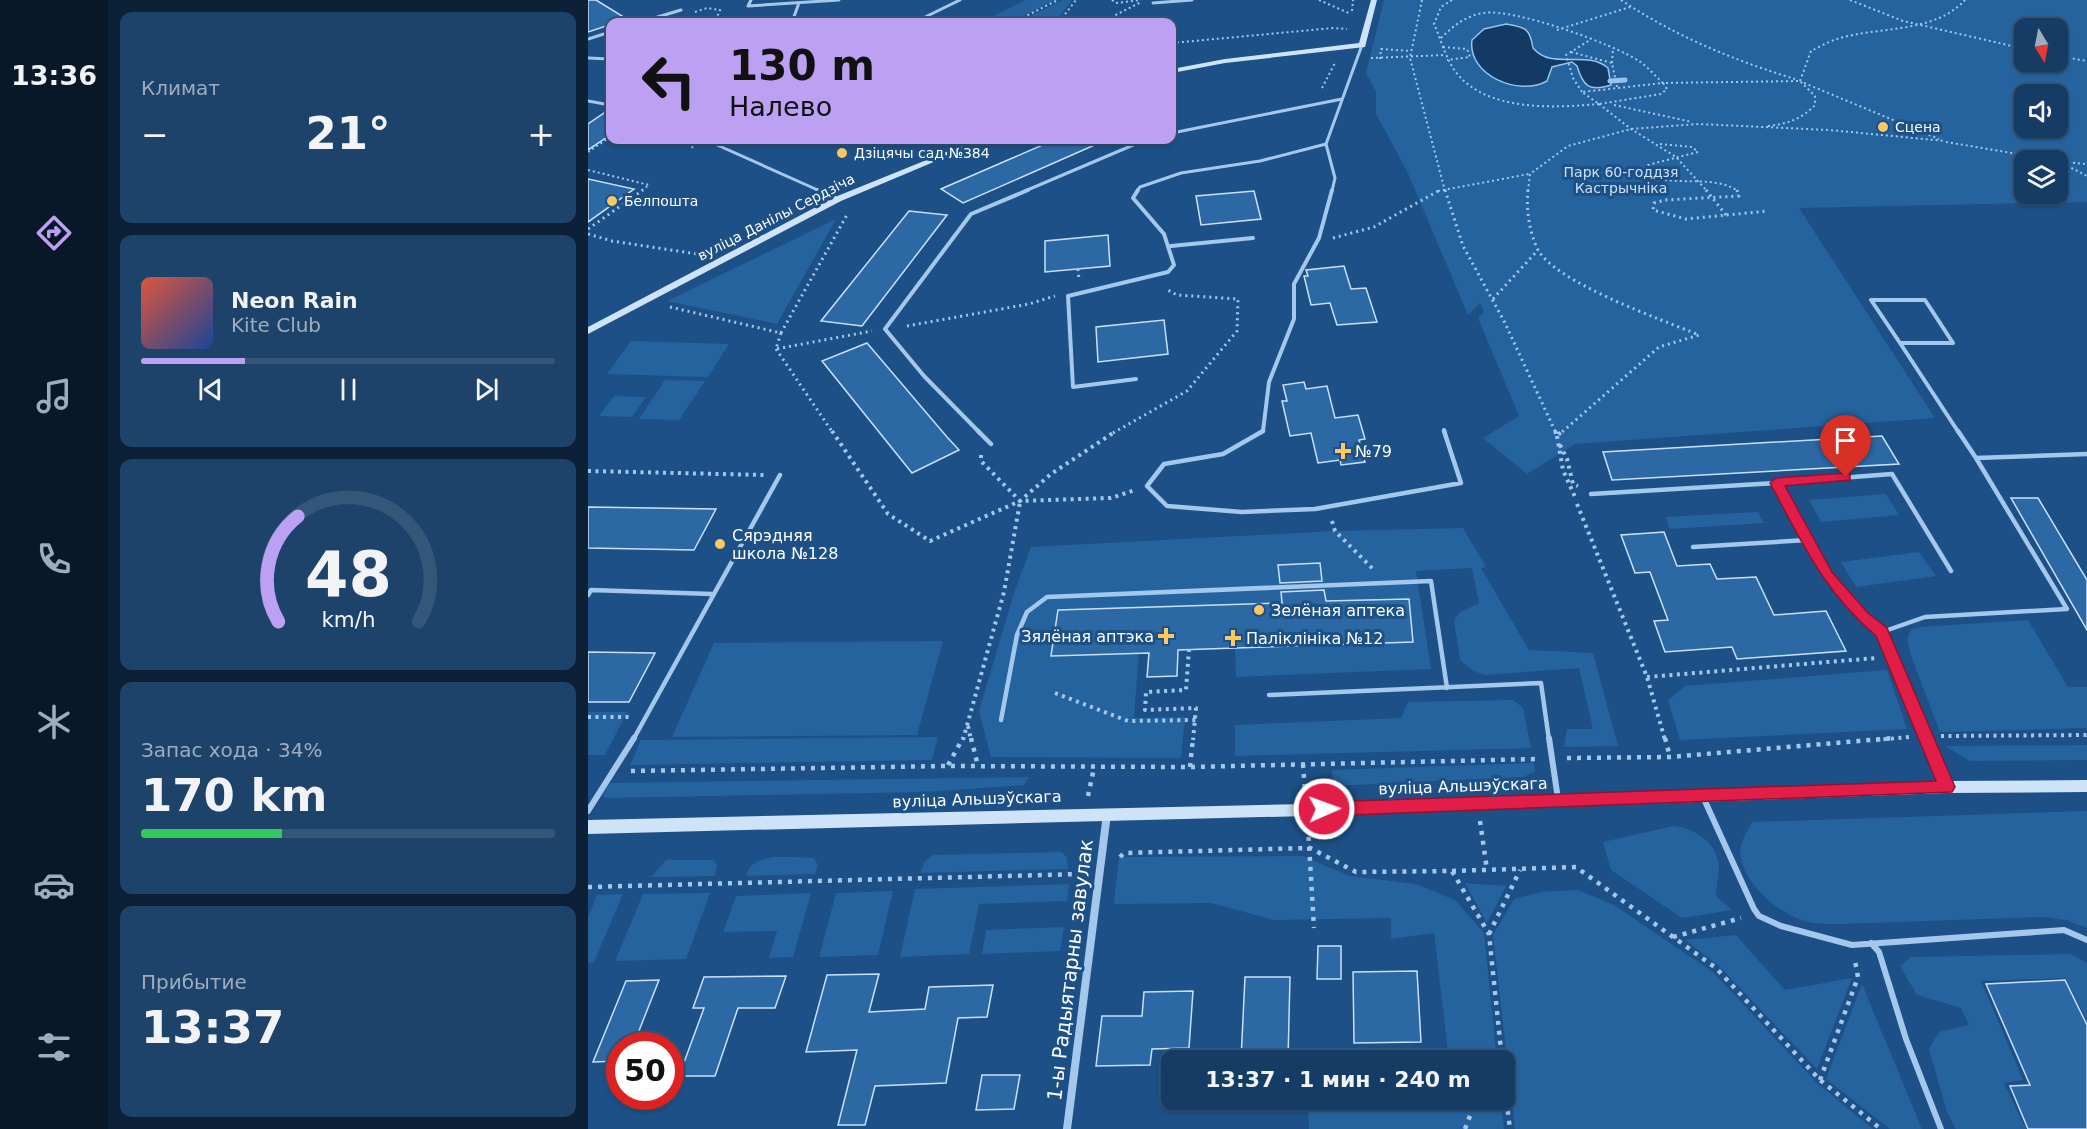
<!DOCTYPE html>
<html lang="ru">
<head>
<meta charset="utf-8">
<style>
  :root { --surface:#153c64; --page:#1e436a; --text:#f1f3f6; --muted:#9dadbf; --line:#345678; --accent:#bca0f2 }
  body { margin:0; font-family:"DejaVu Sans",sans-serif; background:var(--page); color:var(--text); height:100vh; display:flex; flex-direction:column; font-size:22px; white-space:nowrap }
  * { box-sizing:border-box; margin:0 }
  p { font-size:20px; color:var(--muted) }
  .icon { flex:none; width:33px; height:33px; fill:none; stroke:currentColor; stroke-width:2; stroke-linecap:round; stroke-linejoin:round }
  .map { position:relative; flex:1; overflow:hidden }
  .sheet { display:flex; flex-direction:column; gap:12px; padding:12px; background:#0c2137; width:480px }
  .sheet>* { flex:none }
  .hud { position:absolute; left:18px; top:18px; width:570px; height:126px; border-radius:12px; box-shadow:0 2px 4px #0004,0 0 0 2px var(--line); background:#bca0f2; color:#111; overflow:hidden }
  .needle { width:39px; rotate:170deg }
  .controls { position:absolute; left:1426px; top:18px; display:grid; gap:12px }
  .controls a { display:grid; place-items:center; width:54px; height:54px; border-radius:12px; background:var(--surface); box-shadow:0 2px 4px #0004,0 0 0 2px var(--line); font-size:30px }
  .speed { position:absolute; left:18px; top:1032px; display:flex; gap:12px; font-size:30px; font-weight:700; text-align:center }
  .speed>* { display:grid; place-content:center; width:78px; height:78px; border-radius:50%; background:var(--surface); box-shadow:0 2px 4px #0004,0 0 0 2px var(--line); line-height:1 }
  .speed .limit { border:9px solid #d22; background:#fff; color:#111 }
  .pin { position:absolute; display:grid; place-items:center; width:51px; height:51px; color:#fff; margin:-62px -26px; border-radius:50% 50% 50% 0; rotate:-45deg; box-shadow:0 0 6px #0007 }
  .pin .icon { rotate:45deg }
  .me { position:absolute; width:66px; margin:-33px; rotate:88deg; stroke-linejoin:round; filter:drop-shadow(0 0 4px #0008) }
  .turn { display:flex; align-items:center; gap:21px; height:126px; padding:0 24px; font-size:27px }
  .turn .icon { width:78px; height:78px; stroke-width:2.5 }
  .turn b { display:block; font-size:42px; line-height:51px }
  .big { font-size:45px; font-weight:700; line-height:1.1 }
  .sheet .tile { flex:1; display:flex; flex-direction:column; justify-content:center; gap:9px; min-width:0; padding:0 21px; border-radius:12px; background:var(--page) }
  .sheet .dial { align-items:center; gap:0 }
  .dial svg { height:156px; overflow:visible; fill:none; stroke:var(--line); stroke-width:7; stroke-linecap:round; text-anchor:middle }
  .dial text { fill:var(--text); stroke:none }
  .song { display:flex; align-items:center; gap:18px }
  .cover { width:72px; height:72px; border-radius:9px; background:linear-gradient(135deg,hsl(10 70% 55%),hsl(220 70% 35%)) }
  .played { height:6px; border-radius:3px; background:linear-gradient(90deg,var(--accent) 25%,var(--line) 25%) }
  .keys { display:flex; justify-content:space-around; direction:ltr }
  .heat { display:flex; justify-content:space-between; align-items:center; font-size:33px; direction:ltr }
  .charge { height:9px; border-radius:4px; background:linear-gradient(90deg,#34c759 34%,var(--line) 0) }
  .trip { position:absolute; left:573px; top:1050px; width:354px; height:60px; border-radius:12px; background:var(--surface); box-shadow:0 2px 4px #0004,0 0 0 2px var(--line); font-weight:700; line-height:60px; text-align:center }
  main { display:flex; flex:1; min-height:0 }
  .tab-bar { display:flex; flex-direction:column; width:108px; justify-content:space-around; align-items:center; background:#081828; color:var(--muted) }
  .tab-bar .icon { width:42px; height:42px }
  .tab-bar .current { color:var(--accent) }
  .tab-bar b { font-size:27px; color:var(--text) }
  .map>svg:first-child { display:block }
</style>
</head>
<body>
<main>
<nav class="tab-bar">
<b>13:36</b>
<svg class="icon current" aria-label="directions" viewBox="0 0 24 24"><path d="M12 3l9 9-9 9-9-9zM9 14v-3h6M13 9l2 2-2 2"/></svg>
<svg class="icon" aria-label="music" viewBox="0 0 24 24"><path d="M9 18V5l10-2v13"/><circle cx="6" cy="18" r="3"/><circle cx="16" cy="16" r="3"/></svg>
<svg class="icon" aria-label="phone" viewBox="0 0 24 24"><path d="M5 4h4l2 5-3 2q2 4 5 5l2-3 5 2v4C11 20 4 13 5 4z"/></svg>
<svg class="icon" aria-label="climate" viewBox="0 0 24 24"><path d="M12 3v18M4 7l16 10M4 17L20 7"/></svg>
<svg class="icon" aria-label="car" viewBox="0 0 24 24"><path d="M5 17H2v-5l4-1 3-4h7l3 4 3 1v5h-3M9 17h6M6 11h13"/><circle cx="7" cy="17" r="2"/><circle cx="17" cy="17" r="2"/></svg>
<svg class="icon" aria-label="filters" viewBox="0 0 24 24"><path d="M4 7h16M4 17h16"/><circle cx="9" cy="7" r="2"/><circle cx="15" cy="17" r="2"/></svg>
</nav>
<section class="sheet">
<div class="tile"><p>Климат</p>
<div class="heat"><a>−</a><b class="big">21°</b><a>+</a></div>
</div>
<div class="tile">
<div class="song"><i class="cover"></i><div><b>Neon Rain</b><p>Kite Club</p></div></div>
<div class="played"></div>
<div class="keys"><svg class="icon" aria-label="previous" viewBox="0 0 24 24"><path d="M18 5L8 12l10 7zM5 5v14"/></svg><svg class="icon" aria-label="pause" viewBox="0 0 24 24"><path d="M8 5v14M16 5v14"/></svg><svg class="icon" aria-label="next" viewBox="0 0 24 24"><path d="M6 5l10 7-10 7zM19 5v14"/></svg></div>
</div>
<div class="tile dial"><svg viewBox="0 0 100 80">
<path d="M14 69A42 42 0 1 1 86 69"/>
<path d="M14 69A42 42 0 0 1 24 15" stroke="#bca0f2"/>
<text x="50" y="56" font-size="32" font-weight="700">48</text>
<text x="50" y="72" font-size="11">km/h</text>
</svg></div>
<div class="tile"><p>Запас хода · 34%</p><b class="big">170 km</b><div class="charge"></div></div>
<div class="tile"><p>Прибытие</p><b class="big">13:37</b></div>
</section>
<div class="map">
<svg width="1499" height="1129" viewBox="0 0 1499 1129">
  <rect width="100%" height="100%" fill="#1c5086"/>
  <path fill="#25639f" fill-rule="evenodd" d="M438 0H468L423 22H394Z
    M475 0H484L467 22H430Z
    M796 0H1499V202L1211 208 1347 418 987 444 939 474 895 438 931 416 890 318 896 312 892 303 880 315 819 171 788 114V92L778 73ZM1437 28H1470V62H1437ZM1437 94H1470V128H1437ZM1437 160H1470V194H1437Z
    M248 219 189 324 79 301Z
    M43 341 141 344 120 377 19 374Z
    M77 380 117 381 91 420 51 419Z
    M26 396 58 397 44 417 11 416Z
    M1298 494 1311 515 1233 522 1221 500Z
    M1170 512 1176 523 1082 529 1077 517Z
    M875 528 898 567 893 568 941 650 1005 653 1030 746 976 747 979 729H1005L991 668 897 675 885 671 872 660 866 621 871 613 891 603 884 568 828 571 843 669 648 677 647 648 825 642 820 599 470 610 463 656 551 653 546 718 597 717 593 758 403 757 391 711 427 590 443 547 747 531Z
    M1331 552 1348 576 1268 587 1253 562Z
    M1440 620 1480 687H1499V728L1352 732 1323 656 1319 639 1323 630 1332 627Z
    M355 641 329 735 84 737 126 643Z
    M1299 670 1319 729 1092 740 1080 700 1097 686Z
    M925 700 935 708 943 748 647 756V725L813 718 820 702Z
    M0 712H39L17 755H0Z
    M350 737 344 760 42 765 53 740Z
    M1499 745V760L1382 761 1357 746Z
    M946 763 947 771 935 777 745 786 744 770Z
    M441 777 436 785 338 792 17 798 15 794 22 783Z
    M1499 811V928L1478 920 1455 917 1253 924C1242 924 1230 924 1220 922 1193 915 1157 886 1153 857 1150 844 1159 832 1164 822Z
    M1085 826C1107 828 1130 843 1131 867 1131 877 1128 886 1128 896L1144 910 1094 918 1023 870 1015 842Z
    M474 852 479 858 480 869 332 873 337 861 345 855Z
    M714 856 762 876 828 884 867 900 896 933 909 1060H861L846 933 803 939V918L686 920 623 903 526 904 531 857Z
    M226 858 230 865 227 874 158 876C165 850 203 858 226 858Z
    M78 860H126L129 865 127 876 63 877Z
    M877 883 918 886 899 923Z
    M481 884 479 901 391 904 381 954 312 957 327 889Z
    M990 890 1026 905 1125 972 1229 1083 1285 1129H927L905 935 926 899 954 892Z
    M305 891 290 955 231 957 248 893Z
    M122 893 98 959 27 961 55 894Z
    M223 893 205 957 181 958 189 931 135 932 148 896Z
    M35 894 6 962 0 963V917L9 895Z
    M476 927 472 951 394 954 398 930Z
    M1148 935 1197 990 1264 978 1229 1069 1130 965 1097 940Z
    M1483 954 1499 963V1020L1477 978 1393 981 1435 1080 1416 1083 1438 1129H1368L1359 1112 1341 1049 1351 1032 1381 1025 1373 1008 1329 995 1312 966 1323 957Z
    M1274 984 1334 1129H1302L1238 1079Z
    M866 1100H913L916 1129H721L720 1106 866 1109Z"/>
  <path fill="#123a64" stroke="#96c4ed" stroke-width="1.5" d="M918 24C937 27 942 28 945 48 964 71 998 49 1020 68L1023 85C1001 92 995 86 989 66L984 62 964 67 959 81C931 97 879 75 884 40L896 29Z"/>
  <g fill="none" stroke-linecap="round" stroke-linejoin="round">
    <path stroke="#96c4ed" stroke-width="5" d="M1022 81 1037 80"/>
  </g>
  <path fill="#2b68a4" stroke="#c8e1f8" stroke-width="1.5" d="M0 0H8L39 19 0 32Z
    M22 109V135L0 150V124Z
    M466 140H518L375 203 353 189Z
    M0 179 46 189 0 222Z
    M666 191 673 219 613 225 608 196Z
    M321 211 359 215 274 326 233 321Z
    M520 235 522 266 457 272V241Z
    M756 266 763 289 778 288 789 322 749 325 742 303 723 305 716 276H720L718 270Z
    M576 320 580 354 510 362 508 327Z
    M279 343 359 437 371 450 324 473 234 361Z
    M716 382 718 389 739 386 747 418 770 415 777 439 771 440 777 462 753 465 752 460 730 463 723 433 702 436 694 401H699L695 385Z
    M1294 436 1311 464 1024 480 1015 452Z
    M1423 498H1450L1499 580V630Z
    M0 507 128 509 106 550 0 548Z
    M1076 532 1089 566 1122 564 1129 579 1168 577 1186 615 1238 611 1258 651 1149 659 1144 647 1077 652 1066 621 1080 620 1062 572 1047 573 1033 535Z
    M732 563 734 581 692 583 690 565Z
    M736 590 738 601 821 599 825 642 590 650 589 676 559 677 561 653 463 656 470 610 694 603 693 592Z
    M0 652 67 653 41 702H0Z
    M730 946H753V979H729Z
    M829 971 833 1042 766 1043 765 972Z
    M291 974 281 1012 337 1009 341 987 405 985 399 1017 370 1018 358 1083 287 1086 277 1125H250L269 1050 218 1052 239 975Z
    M198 976 187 1008H150L127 1076H91L116 1008H105L116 977Z
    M657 977H702L700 1060H653Z
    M71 980 45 1046H32V1061L5 1062 38 981Z
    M1477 980 1499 1025V1129H1440L1422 1086 1442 1085 1398 984Z
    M605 991 601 1048 564 1049 562 1065 508 1066 514 1016H554L556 992Z
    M394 1075H432L426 1109 388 1110Z"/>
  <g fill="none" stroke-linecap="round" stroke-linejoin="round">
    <path stroke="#a3c8eb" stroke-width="2" stroke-dasharray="2 3" stroke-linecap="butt" d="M524 0 528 3 553 0
      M731 0 763 14
      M834 0 822 58 857 191
      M864 0 853 7 846 24C853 39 857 57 867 71 897 112 966 108 1011 104
      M1033 0C1087 36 1145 60 1207 79
      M1262 0 1315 21 1437 49
      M764 11 765 0
      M107 12 119 8 132 10 127 22
      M426 22 470 0
      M471 22 488 0
      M514 22 553 2
      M969 30 1042 7
      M853 38C865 26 879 15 896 13 926 8 1025 44 1051 61 1060 67 1067 76 1075 83L1212 81 1227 96V105C1214 119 1199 124 1180 126
      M584 43 745 28 759 29
      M855 47 879 49 882 57 859 60
      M983 52 1024 63 1029 87
      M1470 56 1499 61
      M783 58 857 55
      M792 59 793 49 823 51
      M1024 63 1025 48
      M1212 81 1223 51C1231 47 1240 42 1249 39 1290 26 1346 34 1377 0
      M1075 83 1079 89 1073 94 1011 104 994 92Z
      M1216 83 1351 139
      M734 88 747 63
      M994 92 985 78 978 55 1002 40
      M1011 104 1043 129 1088 157 1119 191
      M1026 105 1104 122
      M90 140 106 148
      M1358 142 1466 160
      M1072 144 1104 147 1110 152 1060 165 1055 169V173C1084 189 1123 173 1150 191
      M410 145 422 140
      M0 152 22 137
      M1470 161 1499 176
      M1475 162 1499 164
      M0 170 61 185 53 191
      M850 191 941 174
      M940 191 942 174 980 146 1043 129 1110 124 1241 130 1357 141"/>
    <path stroke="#a3c8eb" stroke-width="3" stroke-dasharray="2 4" stroke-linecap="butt" d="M857 190 875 246 916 321 968 433
      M940 190C938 209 941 230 949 248 965 282 1075 320 1111 335L1071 347 973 433
      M1118 190 1138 215
      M1149 190 1151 196 1077 200 1066 203 1065 210 1098 219 1180 211
      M0 229 55 190
      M0 234 24 241 109 254
      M745 238 786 227 852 190
      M490 269 491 280
      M905 299 950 250
      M82 307 193 333 188 349 284 331
      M319 326 441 304 467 296
      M193 333 260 213
      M188 349 245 433
      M525 433 599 391 649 331 650 299 589 295 578 289"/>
    <path stroke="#a3c8eb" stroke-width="4" stroke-dasharray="3 4.5" stroke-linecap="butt" d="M244 431 300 514 342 541 432 501 463 474 528 431
      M967 431 969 436 974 431
      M969 436 975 470 987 497
      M972 445 979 459 985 484 990 486
      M393 455V461L432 501 523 498 547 490
      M0 471 176 475
      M989 504 1059 677 1077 740
      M744 521 747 531 785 569
      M446 635 466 634
      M601 649 598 690 558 692 557 710 608 708 605 740
      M1059 677 1288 658
      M467 693 540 721 608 720
      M0 717H41
      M380 726 383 740
      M1353 736 1499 735
      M375 740 416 592 432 502
      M1288 740 1321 737"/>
    <path stroke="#a3c8eb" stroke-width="4.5" stroke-dasharray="4 6" stroke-linecap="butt" d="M383 738 390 766
      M1077 738 1082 757
      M979 758 1082 757 1306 738
      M715 764 717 793
      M360 765 375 738
      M602 767 605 738
      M43 771 360 766 602 767 950 759
      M500 796 506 768
      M892 821 899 870
      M720 827 726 928
      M532 857 536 853 722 848 768 872 864 871 901 934 914 1060
      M864 871 988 867 1128 968 1232 1080 1293 1129
      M0 887 494 874
      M901 934 932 870
      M1085 937 1153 918
      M1232 1080 1270 977 1267 961
      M916 1081 922 1129
      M877 1129 888 1100"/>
    <path stroke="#a3c8eb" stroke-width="3" d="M163 0 160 6 251 0
      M565 3 604 0
      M53 22 93 10
      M204 22 211 3
      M327 22 372 0
      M0 39 22 32
      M0 58 22 59
      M0 101 22 105
      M584 133 754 99
      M118 140 232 191
      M362 140 374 148
      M437 191 557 140
      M549 191 552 187 593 173 672 161 738 144
      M744 191 747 178 738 144 774 45"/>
    <path stroke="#a3c8eb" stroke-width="4" d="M229 190 250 199
      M583 246 665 238
      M1283 300H1337L1365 343H1312Z
      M1312 343 1371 433
      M548 379 485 387 480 296 580 272 586 265 576 234 545 198 550 190
      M856 430 857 433
      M392 433 336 376 297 329 383 214 440 190
      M672 433 675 431 681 382 706 319V284L731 238 744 190"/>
    <path stroke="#a3c8eb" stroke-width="4.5" d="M390 431 403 444
      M675 431 635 454 576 464 559 486 579 506 654 512 727 509 873 483 856 431
      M1370 431 1388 458
      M1188 483 1304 474 1363 571
      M1003 494 1188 483C1220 541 1241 590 1294 632
      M1105 547 1219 540
      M0 595 3 590 124 594
      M681 695 953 683 961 740
      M413 720 429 635 439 612 459 597 843 581 859 688
      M45 740 192 475
      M1338 740 1294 632 1337 617 1479 609 1388 458 1499 454"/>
    <path stroke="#a3c8eb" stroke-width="6" d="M961 738 970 799
      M1338 738 1357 785
      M1116 799 1166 909 1171 916 1193 926 1264 945 1476 930 1499 940
      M0 811 46 738
      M1283 943 1291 952 1318 1039 1353 1129"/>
    <path stroke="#a3c8eb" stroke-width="8" d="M479 1129 519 814"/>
    <path fill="#cfe3f8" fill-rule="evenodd" d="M783 0H789L777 47 637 63 584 73V69L637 59 771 43Z
      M388 140H398L253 201 0 334V327L247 197Z
      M1499 780V792L1359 793 718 816 0 834V820L718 804 1359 781Z"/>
  </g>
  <path fill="#e11d48" stroke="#92132f" stroke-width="1.5" d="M1258 473 1262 474V480L1197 486 1244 572 1280 613 1299 628 1367 787 1364 792 736 816 731 814 728 809 731 804 736 802 1348 781 1288 636C1235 591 1214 542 1182 483L1188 478Z"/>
  <g fill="#fcc661" stroke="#1c5086" stroke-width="2">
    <circle cx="1295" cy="127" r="6"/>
    <circle cx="254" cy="153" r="6"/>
    <circle cx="24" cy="201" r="6"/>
    <path d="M752 442h6v6h6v6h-6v6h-6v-6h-6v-6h6z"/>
    <circle cx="132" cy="544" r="6"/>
    <circle cx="671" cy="610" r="6"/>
    <path d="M575 627h6v6h6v6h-6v6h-6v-6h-6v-6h6z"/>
    <path d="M642 629h6v6h6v6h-6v6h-6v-6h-6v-6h6z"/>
  </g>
  <g text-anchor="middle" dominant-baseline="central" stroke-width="6" stroke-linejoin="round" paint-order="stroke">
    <g font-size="14" fill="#fff" stroke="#1c5086" text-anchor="start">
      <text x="1307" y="127">Сцена</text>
      <text x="266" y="153">Дзіцячы сад №384</text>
      <text x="36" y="201">Белпошта</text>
    </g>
    <g font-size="14" fill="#c8e1f8" stroke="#1c5086">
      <text x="1033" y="172">Парк 60-годдзя<tspan x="1033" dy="16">Кастрычніка</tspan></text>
    </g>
    <g font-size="14" fill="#fff" stroke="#1c5086">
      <text transform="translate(188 217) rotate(-27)">вуліца Данілы Сердзіча</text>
    </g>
    <g font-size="16" fill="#fff" stroke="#1c5086" text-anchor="start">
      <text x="767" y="451">№79</text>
      <text x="144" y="535">Сярэдняя<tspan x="144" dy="18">школа №128</tspan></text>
      <text x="683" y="610">Зелёная аптека</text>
      <text x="566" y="636" text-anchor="end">Зялёная аптэка</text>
      <text x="658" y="638">Паліклініка №12</text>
    </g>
    <g font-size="16" fill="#fff" stroke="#1c5086">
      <text transform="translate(875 786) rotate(-2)">вуліца Альшэўскага</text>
      <text transform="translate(389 799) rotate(-2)">вуліца Альшэўскага</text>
    </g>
    <g font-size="20" fill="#fff" stroke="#1c5086">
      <text transform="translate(482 970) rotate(-83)">1-ы Радыятарны завулак</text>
    </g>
  </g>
</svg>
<div class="controls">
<a><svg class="needle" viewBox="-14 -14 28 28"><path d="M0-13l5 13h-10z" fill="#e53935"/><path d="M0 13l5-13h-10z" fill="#9dadbf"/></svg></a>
<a><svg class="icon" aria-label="sound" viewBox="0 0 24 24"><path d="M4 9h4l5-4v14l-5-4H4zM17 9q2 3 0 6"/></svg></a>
<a><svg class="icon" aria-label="layers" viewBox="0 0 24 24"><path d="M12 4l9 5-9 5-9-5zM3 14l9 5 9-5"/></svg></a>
</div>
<div class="speed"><div class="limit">50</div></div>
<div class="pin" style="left:1258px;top:477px;background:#d93025"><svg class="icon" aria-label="arrive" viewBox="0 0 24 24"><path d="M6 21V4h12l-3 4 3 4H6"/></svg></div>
<svg class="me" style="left:736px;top:809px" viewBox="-20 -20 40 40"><circle r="17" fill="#e11d48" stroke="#fff" stroke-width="3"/><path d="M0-11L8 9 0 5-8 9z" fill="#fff"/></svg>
<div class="trip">13:37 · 1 мин · 240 m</div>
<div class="hud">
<div class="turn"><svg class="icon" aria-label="left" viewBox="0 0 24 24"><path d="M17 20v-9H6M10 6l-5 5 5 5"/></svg><div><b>130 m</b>Налево</div></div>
</div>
</div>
</main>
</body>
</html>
